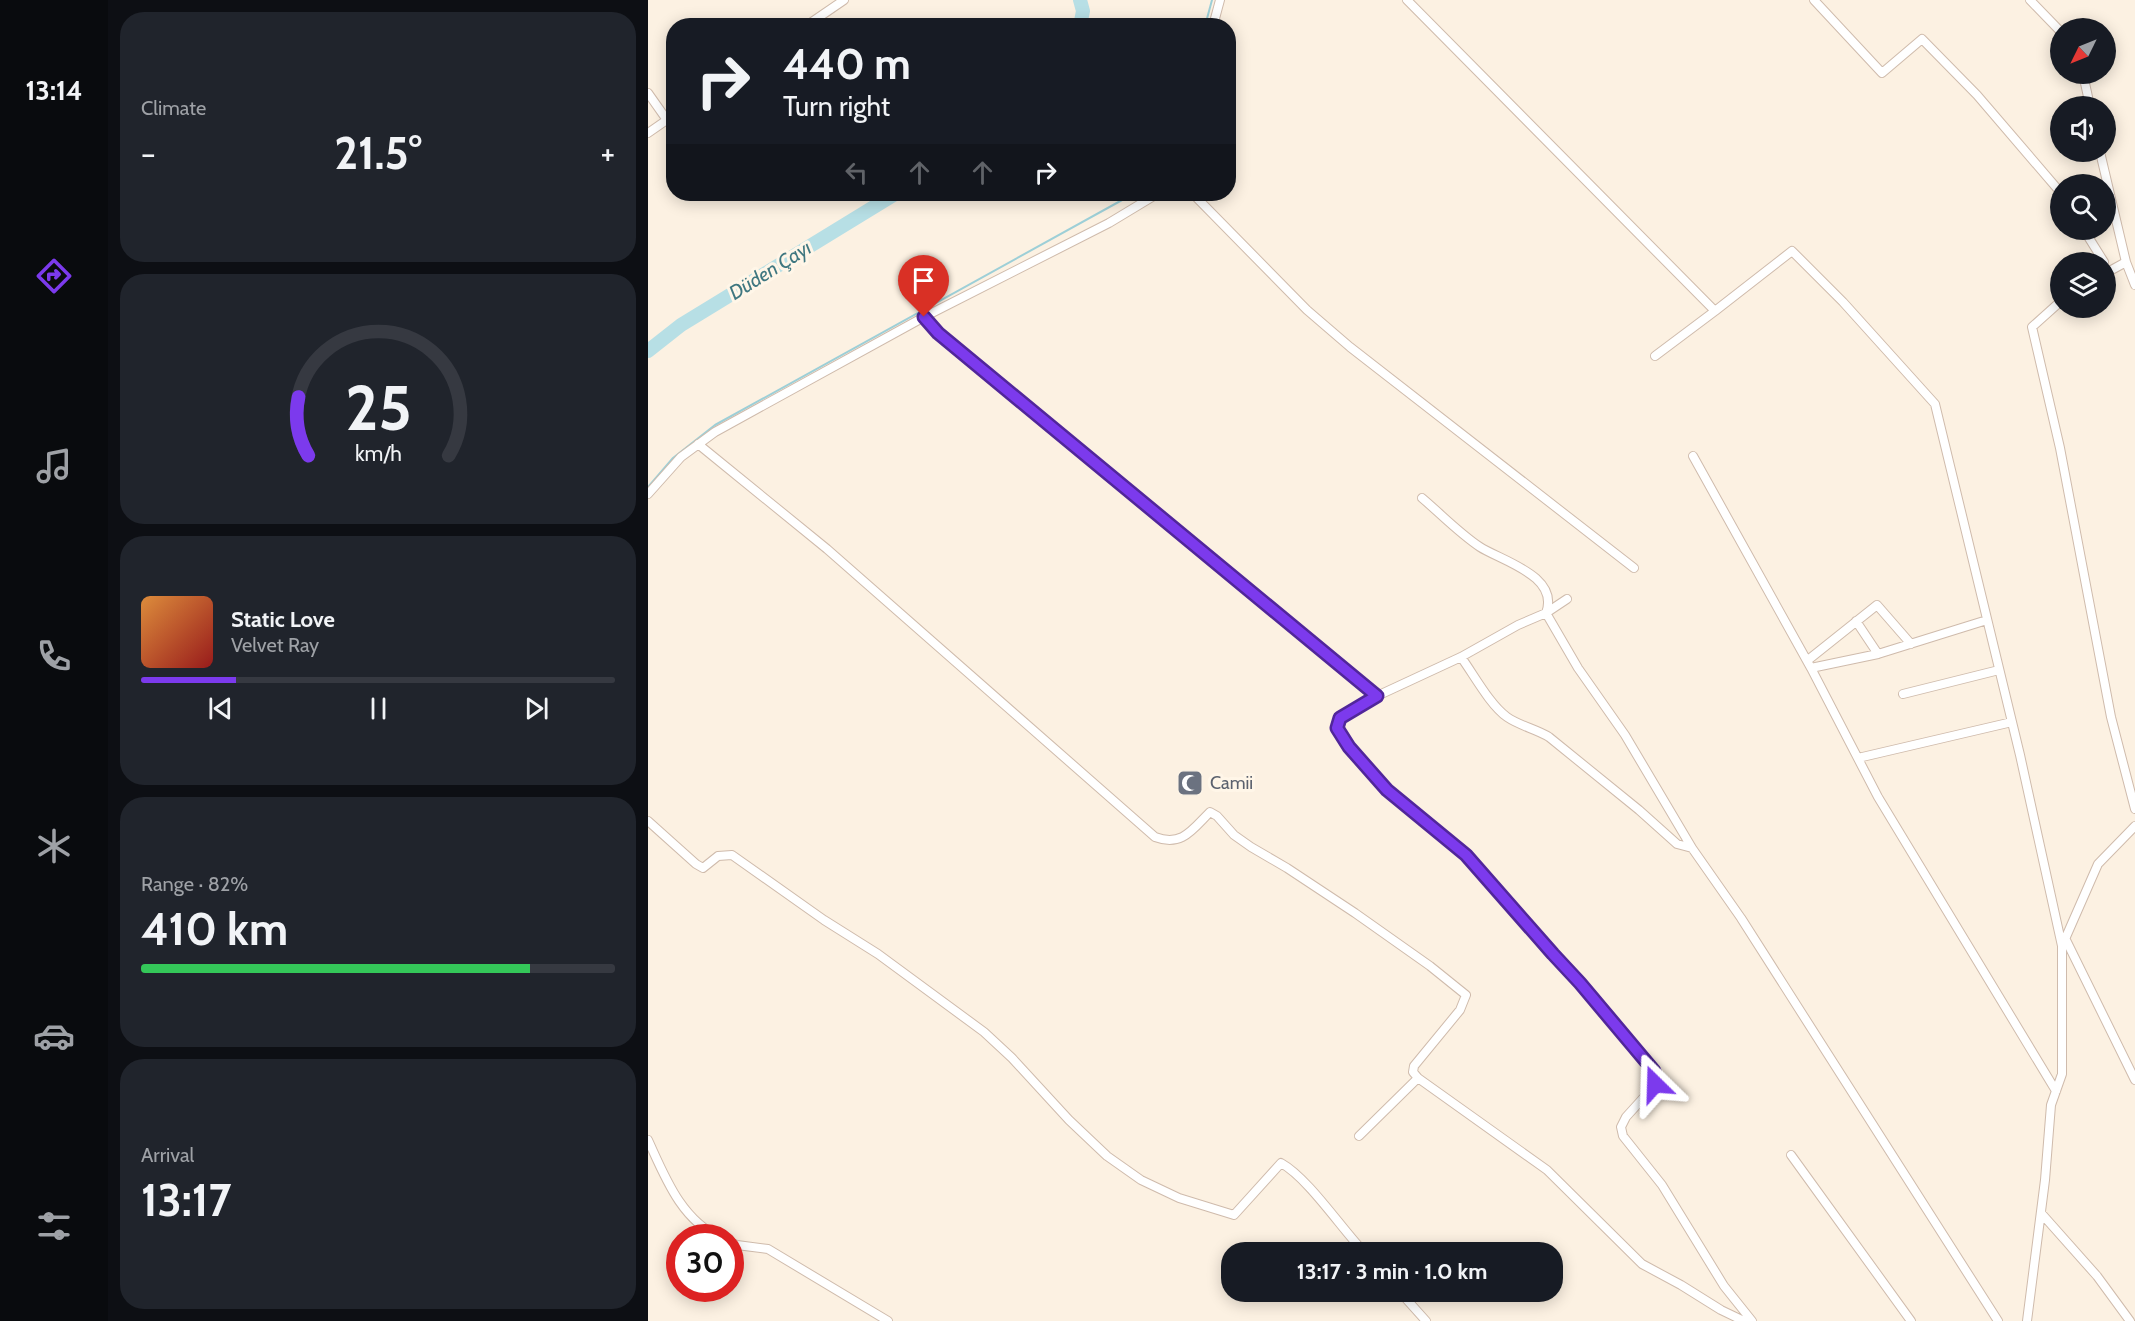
<!DOCTYPE html>
<html lang="en">
<head>
<meta charset="utf-8">
<style>
  :root { --surface:#171b24; --page:#20242c; --text:#f1f3f6; --muted:#9ea1a6; --line:#363941; --accent:#7c3aed }
  body { margin:0; font-family:Cabin,sans-serif; background:var(--page); color:var(--text); height:100vh; display:flex; flex-direction:column; font-size:22px; white-space:nowrap }
  * { box-sizing:border-box; margin:0 }
  p { font-size:20px; color:var(--muted) }
  .icon { flex:none; width:33px; height:33px; fill:none; stroke:currentColor; stroke-width:2; stroke-linecap:round; stroke-linejoin:round }
  .map { position:relative; flex:1; overflow:hidden }
  .panel { display:flex; flex-direction:column; gap:12px; padding:12px; background:#0d0f14; width:540px }
  .panel>* { flex:none }
  .hud { position:absolute; left:18px; top:18px; width:570px; height:183px; border-radius:24px; box-shadow:0 3px 15px #0003; background:#171b24; color:var(--text); overflow:hidden }
  .needle { width:39px; rotate:227deg }
  .buttons { position:absolute; left:1402px; top:18px; display:grid; gap:12px }
  .buttons a { display:grid; place-items:center; width:66px; height:66px; border-radius:50%; background:var(--surface); box-shadow:0 3px 15px #0003; font-size:30px }
  .speed { position:absolute; left:18px; top:1224px; display:flex; gap:12px; font-size:30px; font-weight:700; text-align:center }
  .speed>* { display:grid; place-content:center; width:78px; height:78px; border-radius:50%; background:var(--surface); box-shadow:0 3px 15px #0003; line-height:1 }
  .speed .limit { border:9px solid #d22; background:#fff; color:#111 }
  .pin { position:absolute; display:grid; place-items:center; width:51px; height:51px; color:#fff; margin:-62px -26px; border-radius:50% 50% 50% 0; rotate:-45deg; box-shadow:0 0 6px #0007 }
  .pin .icon { rotate:45deg }
  .me { position:absolute; width:66px; margin:-33px; rotate:338deg; stroke-linejoin:round; filter:drop-shadow(0 0 4px #0008) }
  .turn { display:flex; align-items:center; gap:21px; height:126px; padding:0 18px; font-size:27px }
  .turn .icon { width:78px; height:78px; stroke-width:2.5 }
  .turn b { display:block; font-size:42px; line-height:51px }
  .lanes { display:flex; align-items:center; height:57px; padding:0 18px; background:#0003; justify-content:center; gap:30px; direction:ltr }
  .lanes .off { opacity:.35 }
  .big { font-size:45px; font-weight:700; line-height:1.1 }
  .panel .widget { flex:1; display:flex; flex-direction:column; justify-content:center; gap:9px; min-width:0; padding:0 21px; border-radius:24px; background:var(--page) }
  .panel .dial { align-items:center; gap:0 }
  .dial svg { height:156px; overflow:visible; fill:none; stroke:var(--line); stroke-width:7; stroke-linecap:round; text-anchor:middle }
  .dial text { fill:var(--text); stroke:none }
  .song { display:flex; align-items:center; gap:18px }
  .cover { width:72px; height:72px; border-radius:9px; background:linear-gradient(135deg,hsl(30 70% 55%),hsl(0 70% 35%)) }
  .played { height:6px; border-radius:3px; background:linear-gradient(90deg,var(--accent) 20%,var(--line) 20%) }
  .keys { display:flex; justify-content:space-around; direction:ltr }
  .heat { display:flex; justify-content:space-between; align-items:center; font-size:33px; direction:ltr }
  .charge { height:9px; border-radius:4px; background:linear-gradient(90deg,#34c759 82%,var(--line) 0) }
  .trip { position:absolute; left:573px; top:1242px; width:342px; height:60px; border-radius:24px; background:var(--surface); box-shadow:0 3px 15px #0003; font-weight:700; line-height:60px; text-align:center }
  main { display:flex; flex:1; min-height:0 }
  .menu { display:flex; flex-direction:column; width:108px; justify-content:space-around; align-items:center; background:#090b0e; color:var(--muted) }
  .menu .icon { width:42px; height:42px }
  .menu .active { color:var(--accent) }
  .menu b { font-size:27px; color:var(--text) }
  .map>svg:first-child { display:block }
</style>
</head>
<body>
<main>
<nav class="menu">
<b>13:14</b>
<svg class="icon active" aria-label="directions" viewBox="0 0 24 24"><path d="M12 3l9 9-9 9-9-9zM9 14v-3h6M13 9l2 2-2 2"/></svg>
<svg class="icon" aria-label="music" viewBox="0 0 24 24"><path d="M9 18V5l10-2v13"/><circle cx="6" cy="18" r="3"/><circle cx="16" cy="16" r="3"/></svg>
<svg class="icon" aria-label="phone" viewBox="0 0 24 24"><path d="M5 4h4l2 5-3 2q2 4 5 5l2-3 5 2v4C11 20 4 13 5 4z"/></svg>
<svg class="icon" aria-label="climate" viewBox="0 0 24 24"><path d="M12 3v18M4 7l16 10M4 17L20 7"/></svg>
<svg class="icon" aria-label="car" viewBox="0 0 24 24"><path d="M5 17H2v-5l4-1 3-4h7l3 4 3 1v5h-3M9 17h6M6 11h13"/><circle cx="7" cy="17" r="2"/><circle cx="17" cy="17" r="2"/></svg>
<svg class="icon" aria-label="filters" viewBox="0 0 24 24"><path d="M4 7h16M4 17h16"/><circle cx="9" cy="7" r="2"/><circle cx="15" cy="17" r="2"/></svg>
</nav>
<section class="panel">
<div class="widget"><p>Climate</p>
<div class="heat"><a>−</a><b class="big">21.5°</b><a>+</a></div>
</div>
<div class="widget dial"><svg viewBox="0 0 100 80">
<path d="M14 69A42 42 0 1 1 86 69"/>
<path d="M14 69A42 42 0 0 1 9 39" stroke="#7c3aed"/>
<text x="50" y="56" font-size="32" font-weight="700">25</text>
<text x="50" y="72" font-size="11">km/h</text>
</svg></div>
<div class="widget">
<div class="song"><i class="cover"></i><div><b>Static Love</b><p>Velvet Ray</p></div></div>
<div class="played"></div>
<div class="keys"><svg class="icon" aria-label="previous" viewBox="0 0 24 24"><path d="M18 5L8 12l10 7zM5 5v14"/></svg><svg class="icon" aria-label="pause" viewBox="0 0 24 24"><path d="M8 5v14M16 5v14"/></svg><svg class="icon" aria-label="next" viewBox="0 0 24 24"><path d="M6 5l10 7-10 7zM19 5v14"/></svg></div>
</div>
<div class="widget"><p>Range · 82%</p><b class="big">410 km</b><div class="charge"></div></div>
<div class="widget"><p>Arrival</p><b class="big">13:17</b></div>
</section>
<div class="map">
<svg width="1487" height="1321" viewBox="0 0 1487 1321">
  <rect width="100%" height="100%" fill="#fcf1e2"/>
  <g fill="none" stroke-linecap="round" stroke-linejoin="round">
    <path stroke="#9dcfd7" stroke-width="2" d="M557 26 564 0
      M0 487 25 458 67 425 485 194"/>
    <path stroke="#b7dfe5" stroke-width="14" d="M432 0 435 11 432 26
      M0 351 33 325 247 194"/>
    <g stroke="#cfbbac" stroke-width="10">
      <path id="minor" d="M759 0 1067 311 1007 356
        M1166 0 1234 73 1274 39 1329 95 1413 193
        M1382 0 1413 32
        M158 26 196 0
        M565 26 572 0
        M1435 74 1442 106
        M0 93 19 120
        M0 133 26 115
        M1452 152 1478 262 1458 273
        M545 194 659 310 702 347 986 568
        M1436 230 1456 262
        M1478 262 1487 285
        M1413 301 1384 327 1412 448 1463 717 1487 809
        M1067 311 1144 251 1195 302 1287 404 1372 755 1414 946
        M276 317 290 333 729 696 698 713 692 718 689 728 701 747 739 790 818 855 905 954 932 983 1007 1071V1085L978 1117 973 1127 975 1136 1014 1185 1076 1286 1104 1321
        M50 444 179 549 507 837C534 847 544 830 562 812L569 816 586 835 603 847 639 868 707 913 782 966 818 995 812 1010 766 1066 765 1072 770 1078 899 1170 994 1264 1033 1285 1073 1310 1096 1321
        M1045 456 1163 668
        M0 494 33 457 67 432 276 317 461 223 509 194
        M774 498C793 514 811 533 832 547 854 561 912 576 898 613L919 599
        M1339 620 1230 654 1163 668 1230 797 1408 1091
        M1208 621 1230 654
        M1160 660 1229 605 1263 644
        M1255 694 1351 670
        M729 696 813 657 870 625 898 613 930 668 977 735 1044 848 1029 844 991 810 901 737C888 729 872 726 859 717 842 705 826 675 813 657
        M1210 758 1364 722
        M0 821 48 864 55 868 70 856 84 855 176 920 230 954 336 1032 364 1058 421 1120 459 1156 493 1180 531 1198 586 1215 633 1163C660 1178 693 1228 716 1252
        M1044 848 1093 918 1350 1321
        M1417 938 1487 1080
        M711 1136 770 1078
        M0 1140C17 1177 33 1220 73 1238
        M1143 1155 1263 1321
        M1393 1213 1449 1276 1482 1321
        M82 1242 89 1245 120 1249 240 1321
        M752 1292 778 1321
        M1379 1321 1397 1180 1403 1105 1414 1074V946L1450 864 1487 826"/>
    </g>
    <use href="#minor" stroke="#fff" stroke-width="8"/>
  </g>
  <g fill="none" stroke-linecap="round" stroke-linejoin="round">
    <g stroke="#51269a" stroke-width="15">
      <path id="route" d="M276 317 290 333 729 696 692 718 689 728 701 747 739 790 818 855 905 954 932 983 1006 1071 1007 1084"/>
    </g>
    <use href="#route" stroke="#7c3aed" stroke-width="10"/>
  </g>
  <defs>
    <g id="mosque-square" transform="scale(1.35)"><rect x="-9" y="-9" width="18" height="18" rx="4" fill="#6b7280" stroke="#fff6e8"/><path d="M3.5-4.9A6 6 0 1 0 3.5 4.9A5 5 0 1 1 3.5-4.9Z" fill="#fff"/></g>
  </defs>
  <g fill-rule="evenodd">
    <use href="#mosque-square" x="542" y="783"/>
  </g>
  <g text-anchor="middle" dominant-baseline="central" stroke-width="6" stroke-linejoin="round" paint-order="stroke">
    <g font-size="18" fill="#5b616d" stroke="#fff6e8" text-anchor="start">
      <text x="562" y="783">Camii</text>
    </g>
    <g font-size="20" font-style="italic" fill="#3f7780" stroke="#fff6e8">
      <text transform="translate(122 270) rotate(-32)">Düden Çayı</text>
    </g>
  </g>
</svg>
<div class="buttons">
<a><svg class="needle" viewBox="-14 -14 28 28"><path d="M0-13l5 13h-10z" fill="#e53935"/><path d="M0 13l5-13h-10z" fill="#9ea1a6"/></svg></a>
<a><svg class="icon" aria-label="sound" viewBox="0 0 24 24"><path d="M4 9h4l5-4v14l-5-4H4zM17 9q2 3 0 6"/></svg></a>
<a><svg class="icon" aria-label="search" viewBox="0 0 24 24"><circle cx="10" cy="10" r="6"/><path d="M15 15l6 6"/></svg></a>
<a><svg class="icon" aria-label="layers" viewBox="0 0 24 24"><path d="M12 4l9 5-9 5-9-5zM3 14l9 5 9-5"/></svg></a>
</div>
<div class="speed"><div class="limit">30</div></div>
<div class="pin" style="left:276px;top:317px;background:#d93025"><svg class="icon" aria-label="arrive" viewBox="0 0 24 24"><path d="M6 21V4h12l-3 4 3 4H6"/></svg></div>
<svg class="me" style="left:1007px;top:1084px" viewBox="-20 -20 40 40"><path d="M0-17L14 15 0 8-14 15z" fill="#7c3aed" stroke="#fff" stroke-width="4"/></svg>
<div class="trip">13:17 · 3 min · 1.0 km</div>
<div class="hud">
<div class="turn"><svg class="icon" aria-label="right" viewBox="0 0 24 24"><path d="M7 20v-9h11M14 6l5 5-5 5"/></svg><div><b>440 m</b>Turn right</div></div>
<div class="lanes"><svg class="icon off" aria-label="left" viewBox="0 0 24 24"><path d="M17 20v-9H6M10 6l-5 5 5 5"/></svg><svg class="icon off" aria-label="ahead" viewBox="0 0 24 24"><path d="M12 20V5M6 11l6-6 6 6"/></svg><svg class="icon off" aria-label="ahead" viewBox="0 0 24 24"><path d="M12 20V5M6 11l6-6 6 6"/></svg><svg class="icon" aria-label="right" viewBox="0 0 24 24"><path d="M7 20v-9h11M14 6l5 5-5 5"/></svg></div>
</div>
</div>
</main>
</body>
</html>
